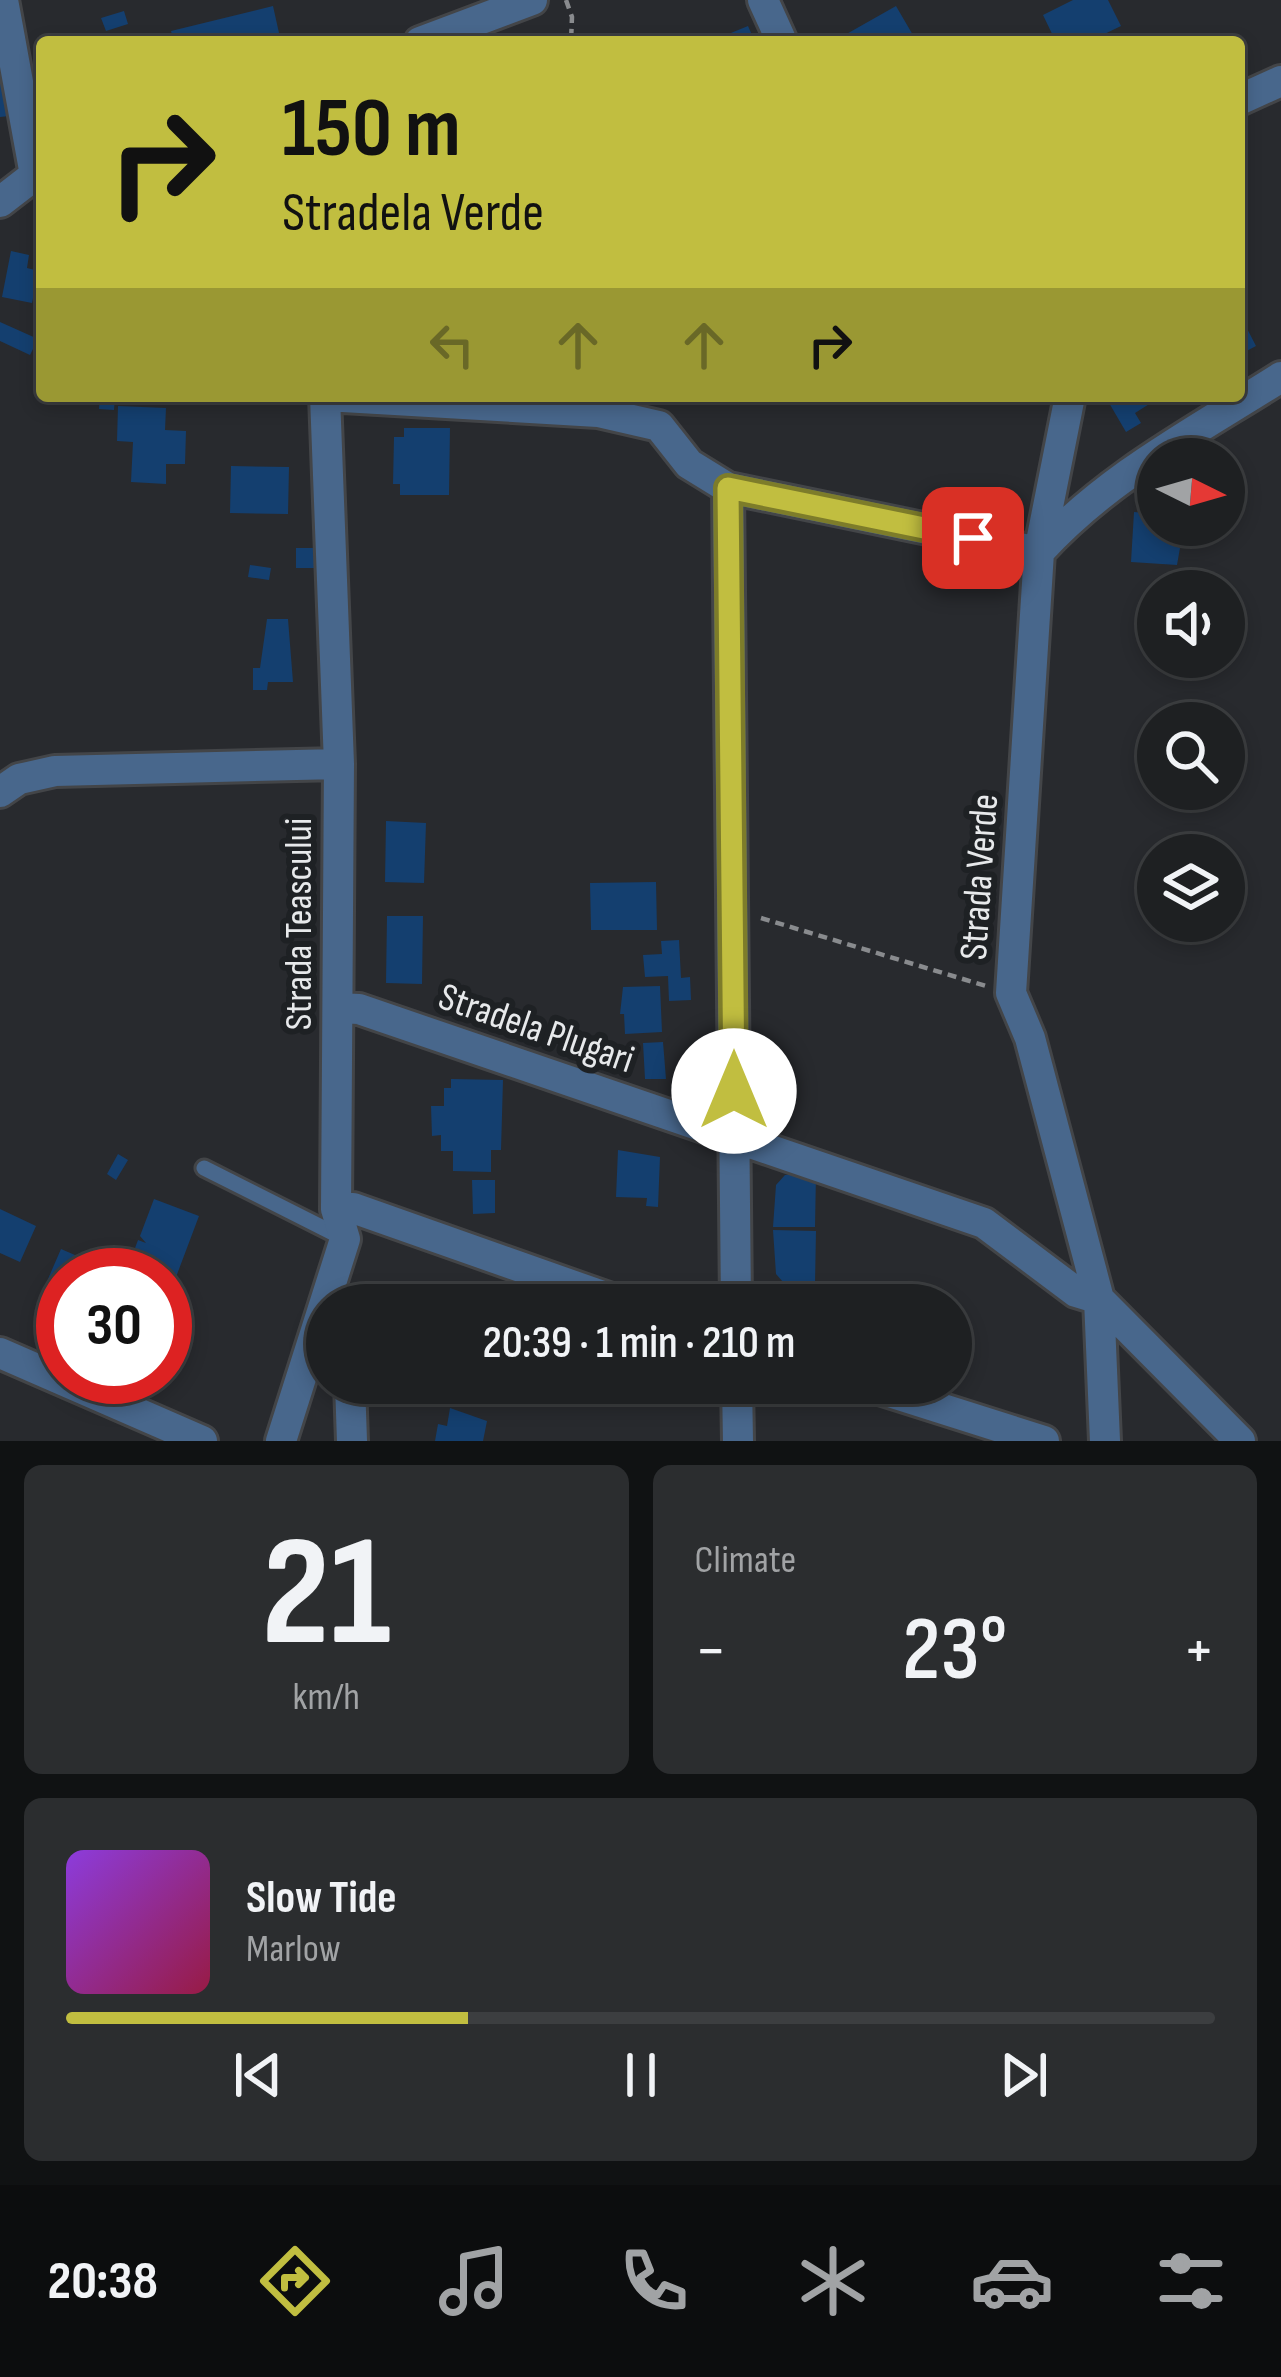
<!DOCTYPE html>
<html lang="en">
<head>
<meta charset="utf-8">
<style>
  :root { --surface:#1e2022; --page:#2b2d2f; --text:#f1f3f6; --muted:#a1a3a5; --line:#3c3e40; --accent:#c1be40 }
  body { margin:0; font-family:"Sofia Sans Condensed",sans-serif; background:var(--page); color:var(--text); height:100vh; display:flex; flex-direction:column; font-size:45px; white-space:nowrap }
  * { box-sizing:border-box; margin:0 }
  p { font-size:39px; color:var(--muted) }
  .icon { flex:none; width:66px; height:66px; fill:none; stroke:currentColor; stroke-width:2; stroke-linecap:round; stroke-linejoin:round }
  .map { position:relative; height:1441px; overflow:hidden }
  .details { display:flex; flex-direction:column; gap:24px; padding:24px; background:#101213; flex:1 }
  .details>* { flex:none }
  .guide { position:absolute; left:36px; top:36px; width:1209px; height:366px; border-radius:12px; box-shadow:0 6px 18px #0003,0 0 0 3px var(--line); background:#c1be40; color:#111; overflow:hidden }
  .needle { width:78px; rotate:95deg }
  .tools { position:absolute; left:1137px; top:438px; display:grid; gap:24px }
  .tools a { display:grid; place-items:center; width:108px; height:108px; border-radius:50%; background:var(--surface); box-shadow:0 6px 18px #0003,0 0 0 3px var(--line); font-size:60px }
  .speed { position:absolute; left:36px; top:1248px; display:flex; gap:24px; font-size:60px; font-weight:700; text-align:center }
  .speed>* { display:grid; place-content:center; width:156px; height:156px; border-radius:50%; background:var(--surface); box-shadow:0 6px 18px #0003,0 0 0 3px var(--line); line-height:1 }
  .speed .limit { border:18px solid #d22; background:#fff; color:#111 }
  .pin { position:absolute; display:grid; place-items:center; width:102px; height:102px; color:#fff; margin:-51px; border-radius:24px; box-shadow:0 6px 18px #0006 }
  .me { position:absolute; width:132px; margin:-66px; rotate:0deg; stroke-linejoin:round; filter:drop-shadow(0 0 9px #0008) }
  .turn { display:flex; align-items:center; gap:42px; height:252px; padding:0 48px; font-size:54px }
  .turn .icon { width:156px; height:156px; stroke-width:2.5 }
  .turn b { display:block; font-size:84px; line-height:102px }
  .lanes { display:flex; align-items:center; height:114px; padding:0 48px; background:#0003; justify-content:center; gap:60px; direction:ltr }
  .lanes .off { opacity:.35 }
  .big { font-size:90px; font-weight:600; line-height:1.1 }
  .details .widget { flex:1; display:flex; flex-direction:column; justify-content:center; gap:18px; min-width:0; padding:0 42px; border-radius:18px; background:var(--page) }
  .details .dial { align-items:center; gap:0 }
  .dial b { font-size:156px; line-height:1 }
  .song { display:flex; align-items:center; gap:36px }
  .cover { width:144px; height:144px; border-radius:18px; background:linear-gradient(135deg,hsl(270 70% 55%),hsl(340 70% 35%)) }
  .played { height:12px; border-radius:6px; background:linear-gradient(90deg,var(--accent) 35%,var(--line) 35%) }
  .keys { display:flex; justify-content:space-around; direction:ltr }
  .heat { display:flex; justify-content:space-between; align-items:center; font-size:66px; direction:ltr }
  .details .tiles { flex:1; display:grid; gap:24px; grid-template-columns:1fr 1fr }
  .widget:last-child { grid-column:span 2 }
  .trip { position:absolute; left:306px; top:1284px; width:666px; height:120px; border-radius:60px; background:var(--surface); box-shadow:0 6px 18px #0003,0 0 0 3px var(--line); font-weight:600; line-height:120px; text-align:center }
  .tabs { display:flex; height:192px; justify-content:space-around; align-items:center; background:#0c0d0e; color:var(--muted) }
  .tabs .icon { width:84px; height:84px }
  .tabs .current { color:var(--accent) }
  .tabs b { font-size:54px; color:var(--text) }
  .map>svg:first-child { display:block }
</style>
</head>
<body>
<div class="map">
<svg width="1281" height="1441" viewBox="0 0 1281 1441">
  <rect width="100%" height="100%" fill="#282a2e"/>
  <path fill="#143f6f" d="M1073 0H1108L1121 26 1088 42H1056L1043 15Z
    M273 6 281 42H174L171 31Z
    M896 6 917 42H846L843 36Z
    M124 11 128 24 106 31 101 18Z
    M748 26 755 42H709Z
    M15 74 19 115 0 117V75Z
    M35 233H42V259L33 258Z
    M11 251 29 255 27 268 39 271 32 303 2 297Z
    M1239 313 1256 346 1239 355Z
    M0 322 38 339 30 355 0 341Z
    M100 396H115L114 410 99 409Z
    M1105 396H1162L1135 413 1141 423 1126 432Z
    M118 406 166 408 165 430 186 431 185 464H166V484L131 482 133 442 117 441Z
    M404 428H450L449 495H400V484H393L394 437H404Z
    M231 466 289 467 288 514 230 513Z
    M1134 512 1158 514V525H1184L1177 565 1131 562Z
    M296 548H325V568H296Z
    M250 565 271 568 269 580 248 577Z
    M267 619H288L293 682H268L267 690H253V668H260Z
    M386 821 426 823 424 883 385 882Z
    M656 882 657 930H591L590 883Z
    M387 916H423L422 984 386 983Z
    M679 940 681 978 690 977 691 1000 669 1001 668 976 645 977 643 955 662 954 661 941Z
    M660 986 662 1032 625 1034 624 1014H620L623 987Z
    M663 1042 666 1079H645L643 1043Z
    M451 1079 503 1080 501 1150H491V1172L453 1171V1151H441V1135L432 1136 431 1106H444V1088H451Z
    M618 1150 660 1157 658 1207 646 1206 647 1198 616 1197Z
    M118 1154 128 1160 116 1180 107 1174Z
    M816 1174 815 1227H773L776 1185 785 1175Z
    M472 1180H495V1213L473 1214Z
    M154 1199 199 1216 170 1293 165 1291V1275H125L138 1240 146 1243 140 1236Z
    M0 1209 36 1226 20 1262 0 1253Z
    M773 1230 816 1231 815 1284 783 1282 776 1274Z
    M61 1249 98 1265 94 1275H63V1305L41 1295Z
    M730 1284 731 1305H714V1285Z
    M450 1408 487 1421 483 1441H435L438 1424 447 1426Z"/>
  <g fill="none" stroke-linecap="round" stroke-linejoin="round">
    <g stroke="#434548" stroke-width="21">
      <path id="service" d="M204 1168 341 1237"/>
    </g>
    <g stroke="#434548" stroke-width="36">
      <path id="minor" d="M763 0 782 42
        M420 42 532 0
        M1239 100 1281 81
        M0 202 35 175 3 0
        M326 396 598 412 659 426 689 464 728 488 1039 552C1107 477 1196 431 1281 377
        M1070 396 1039 552 1011 993 1030 1038 1099 1299 1240 1441
        M728 488 736 1305
        M0 792 19 779 55 771 339 764
        M338 1008 359 1009 984 1223 1076 1292 1099 1299 1105 1441
        M336 1209 353 1208 628 1305
        M0 1353 202 1441
        M350 1383 352 1441
        M737 1383 738 1441
        M861 1383 1044 1441
        M281 1441 345 1239 336 1209 339 764 325 396"/>
    </g>
    <path stroke="#898b8e" stroke-width="4.5" stroke-dasharray="9 6" stroke-linecap="butt" d="M566 0 572 17 571 42
      M761 918 986 986"/>
    <use href="#service" stroke="#48678c" stroke-width="15"/>
    <use href="#minor" stroke="#48678c" stroke-width="30"/>
  </g>
  <g fill="none" stroke-linecap="round" stroke-linejoin="round">
    <g stroke="#7d7c2a" stroke-width="30">
      <path id="route" d="M734 1091 728 488 973 538"/>
    </g>
    <use href="#route" stroke="#c1be40" stroke-width="21"/>
  </g>
  <g text-anchor="middle" dominant-baseline="central" stroke-width="12" stroke-linejoin="round" paint-order="stroke">
    <g font-size="39" fill="#e7e9eb" stroke="#1e2124">
      <text transform="translate(980 877) rotate(-86)">Strada Verde</text>
      <text transform="translate(299 924) rotate(-90)">Strada Teascului</text>
      <text transform="translate(536 1029) rotate(19)">Stradela Plugari</text>
    </g>
  </g>
</svg>
<div class="tools">
<a><svg class="needle" viewBox="-14 -14 28 28"><path d="M0-13l5 13h-10z" fill="#e53935"/><path d="M0 13l5-13h-10z" fill="#a1a3a5"/></svg></a>
<a><svg class="icon" aria-label="sound" viewBox="0 0 24 24"><path d="M4 9h4l5-4v14l-5-4H4zM17 9q2 3 0 6"/></svg></a>
<a><svg class="icon" aria-label="search" viewBox="0 0 24 24"><circle cx="10" cy="10" r="6"/><path d="M15 15l6 6"/></svg></a>
<a><svg class="icon" aria-label="layers" viewBox="0 0 24 24"><path d="M12 4l9 5-9 5-9-5zM3 14l9 5 9-5"/></svg></a>
</div>
<div class="speed"><div class="limit">30</div></div>
<div class="pin" style="left:973px;top:538px;background:#d93025"><svg class="icon" aria-label="arrive" viewBox="0 0 24 24"><path d="M6 21V4h12l-3 4 3 4H6"/></svg></div>
<svg class="me" style="left:734px;top:1091px" viewBox="-20 -20 40 40"><circle r="19" fill="#fff"/><path d="M0-13L10 11 0 6-10 11z" fill="#c1be40"/></svg>
<div class="trip">20:39 · 1 min · 210 m</div>
<div class="guide">
<div class="turn"><svg class="icon" aria-label="right" viewBox="0 0 24 24"><path d="M7 20v-9h11M14 6l5 5-5 5"/></svg><div><b>150 m</b>Stradela Verde</div></div>
<div class="lanes"><svg class="icon off" aria-label="left" viewBox="0 0 24 24"><path d="M17 20v-9H6M10 6l-5 5 5 5"/></svg><svg class="icon off" aria-label="ahead" viewBox="0 0 24 24"><path d="M12 20V5M6 11l6-6 6 6"/></svg><svg class="icon off" aria-label="ahead" viewBox="0 0 24 24"><path d="M12 20V5M6 11l6-6 6 6"/></svg><svg class="icon" aria-label="right" viewBox="0 0 24 24"><path d="M7 20v-9h11M14 6l5 5-5 5"/></svg></div>
</div>
</div>
<section class="details">
<div class="tiles">
<div class="widget dial"><b>21</b><p>km/h</p></div>
<div class="widget"><p>Climate</p>
<div class="heat"><a>−</a><b class="big">23°</b><a>+</a></div>
</div>
<div class="widget">
<div class="song"><i class="cover"></i><div><b>Slow Tide</b><p>Marlow</p></div></div>
<div class="played"></div>
<div class="keys"><svg class="icon" aria-label="previous" viewBox="0 0 24 24"><path d="M18 5L8 12l10 7zM5 5v14"/></svg><svg class="icon" aria-label="pause" viewBox="0 0 24 24"><path d="M8 5v14M16 5v14"/></svg><svg class="icon" aria-label="next" viewBox="0 0 24 24"><path d="M6 5l10 7-10 7zM19 5v14"/></svg></div>
</div>
</div>
</section>
<nav class="tabs">
<b>20:38</b>
<svg class="icon current" aria-label="directions" viewBox="0 0 24 24"><path d="M12 3l9 9-9 9-9-9zM9 14v-3h6M13 9l2 2-2 2"/></svg>
<svg class="icon" aria-label="music" viewBox="0 0 24 24"><path d="M9 18V5l10-2v13"/><circle cx="6" cy="18" r="3"/><circle cx="16" cy="16" r="3"/></svg>
<svg class="icon" aria-label="phone" viewBox="0 0 24 24"><path d="M5 4h4l2 5-3 2q2 4 5 5l2-3 5 2v4C11 20 4 13 5 4z"/></svg>
<svg class="icon" aria-label="climate" viewBox="0 0 24 24"><path d="M12 3v18M4 7l16 10M4 17L20 7"/></svg>
<svg class="icon" aria-label="car" viewBox="0 0 24 24"><path d="M5 17H2v-5l4-1 3-4h7l3 4 3 1v5h-3M9 17h6M6 11h13"/><circle cx="7" cy="17" r="2"/><circle cx="17" cy="17" r="2"/></svg>
<svg class="icon" aria-label="filters" viewBox="0 0 24 24"><path d="M4 7h16M4 17h16"/><circle cx="9" cy="7" r="2"/><circle cx="15" cy="17" r="2"/></svg>
</nav>
</body>
</html>
